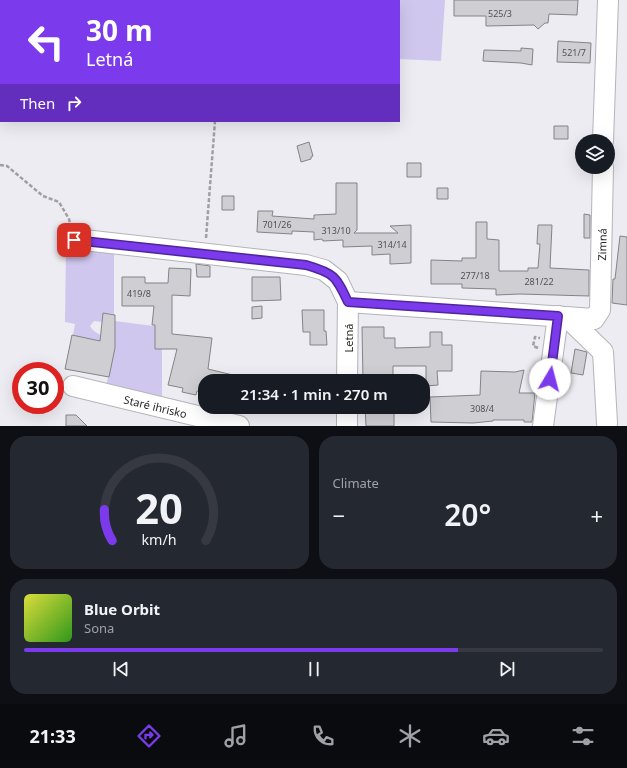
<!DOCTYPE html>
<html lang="en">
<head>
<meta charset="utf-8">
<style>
  :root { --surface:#171b24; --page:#242831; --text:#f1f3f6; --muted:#9ea1a6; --line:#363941; --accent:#7c3aed }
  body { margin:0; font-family:"Noto Sans",sans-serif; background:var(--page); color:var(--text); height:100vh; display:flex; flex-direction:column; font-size:15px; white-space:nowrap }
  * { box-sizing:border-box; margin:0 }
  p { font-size:13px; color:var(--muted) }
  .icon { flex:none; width:22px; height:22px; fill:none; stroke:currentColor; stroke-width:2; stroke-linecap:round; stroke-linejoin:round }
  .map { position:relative; height:426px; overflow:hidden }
  .panel { display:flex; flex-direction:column; gap:10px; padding:10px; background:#0d0f14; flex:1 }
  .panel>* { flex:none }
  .banner { position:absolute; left:0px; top:0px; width:400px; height:122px; box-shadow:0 4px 16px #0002; background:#7c3aed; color:#fff; overflow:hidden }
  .fabs { position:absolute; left:575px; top:134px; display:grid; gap:8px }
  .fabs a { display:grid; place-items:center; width:40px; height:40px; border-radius:50%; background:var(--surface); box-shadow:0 4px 16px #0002; font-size:20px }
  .speed { position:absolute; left:12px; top:362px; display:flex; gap:8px; font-size:20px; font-weight:700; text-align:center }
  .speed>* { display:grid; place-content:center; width:52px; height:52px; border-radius:50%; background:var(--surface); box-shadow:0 4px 16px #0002; line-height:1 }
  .speed .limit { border:6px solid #d22; background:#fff; color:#111 }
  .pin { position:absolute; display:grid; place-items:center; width:34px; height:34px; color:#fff; margin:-17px; border-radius:8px; box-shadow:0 2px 6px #0006 }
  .me { position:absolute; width:44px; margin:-22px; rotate:8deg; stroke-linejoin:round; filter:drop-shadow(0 0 3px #0008) }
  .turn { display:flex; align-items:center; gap:14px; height:84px; padding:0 20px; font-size:18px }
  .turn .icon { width:52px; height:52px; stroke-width:2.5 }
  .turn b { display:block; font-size:28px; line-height:34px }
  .then { display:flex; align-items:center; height:38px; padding:0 20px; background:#0003; gap:8px; font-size:15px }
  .big { font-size:30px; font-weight:600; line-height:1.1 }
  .panel .widget { flex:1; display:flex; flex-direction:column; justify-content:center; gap:6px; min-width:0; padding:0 14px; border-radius:16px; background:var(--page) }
  .panel .dial { align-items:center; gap:0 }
  .dial svg { height:104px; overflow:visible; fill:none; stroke:var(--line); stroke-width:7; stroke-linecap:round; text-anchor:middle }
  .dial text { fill:var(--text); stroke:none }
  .song { display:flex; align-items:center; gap:12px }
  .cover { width:48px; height:48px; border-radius:6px; background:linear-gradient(135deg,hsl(60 70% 55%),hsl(110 70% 35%)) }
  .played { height:4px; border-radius:2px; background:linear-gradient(90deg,var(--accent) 75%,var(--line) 75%) }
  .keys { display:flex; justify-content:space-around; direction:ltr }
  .heat { display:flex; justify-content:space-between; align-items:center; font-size:22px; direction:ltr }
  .panel .tiles { flex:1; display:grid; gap:10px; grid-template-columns:1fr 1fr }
  .widget:last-child { grid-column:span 2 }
  .trip { position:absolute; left:198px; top:374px; width:232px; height:40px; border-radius:16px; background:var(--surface); box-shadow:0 4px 16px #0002; font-weight:600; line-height:40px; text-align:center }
  .tab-bar { display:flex; height:64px; justify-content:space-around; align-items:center; background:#090b0e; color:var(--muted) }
  .tab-bar .icon { width:28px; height:28px }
  .tab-bar .current { color:var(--accent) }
  .tab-bar b { font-size:18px; color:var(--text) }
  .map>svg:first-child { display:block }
</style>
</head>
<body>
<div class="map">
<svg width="627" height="426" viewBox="0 0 627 426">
  <rect width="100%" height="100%" fill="#edecf2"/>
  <path fill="#d0c7ee" d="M50 0H445L441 61 399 59V1Z
    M66 247 114 252V314L103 313 102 322 94 321 90 326C93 333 107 338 115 341V321L161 327V331H155V349H162V399L106 386 108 377H109L73 335 75 324 65 322Z"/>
  <path fill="#cfced3" stroke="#848388" d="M454 0H578L577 15 549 14 548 23H545L538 29 534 25 486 26V16H454Z
    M558 41 591 43 590 63 557 62Z
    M521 48 533 49 532 65 521 63 483 61 484 50 521 51Z
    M554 126H568V139H554Z
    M309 142 313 156 311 157V159L301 162 297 146Z
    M407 163H421V177H407Z
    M336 183H357V230L354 233H398L390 226 411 225V263L390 264V254L372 255V246L343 247V240L323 241 322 239 314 240V232L292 231V234L257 232 258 211H273L272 216 314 219V215L336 214Z
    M437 188H448V199H437Z
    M222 196H234V210H222Z
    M584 214 590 215V238H584Z
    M476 222H487V239L499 240V271H528V268H538L540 244H537L538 225H552L550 268 589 270V296L520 294 496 295V289L462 288V284H431V260L462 261V258H476Z
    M620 236 627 237V305L612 303 613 279H615Z
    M196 264 210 266V277H197Z
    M169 268 191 269 190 296 172 295V334L212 338 208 369 241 377 240 381H205L203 392 197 391 196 395 182 392 183 388 168 385 177 349H155V325H152L154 306H122V277H145V283H168Z
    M252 277H280L281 300 252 301Z
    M262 306V318L252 319V307Z
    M302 310H324V331H326L327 345H310V332H303Z
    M103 313 115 315V348L109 377 65 369 72 335 100 341Z
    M362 327H384V338H395V348L430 347V332H442V345H452V371H437L438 385 426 386V366H393V381H363Z
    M575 349 587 352 583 375 571 373Z
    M524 370 519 393H535L532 422H524V420H493V421L473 423 431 422 430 397 480 395 481 371 515 372Z
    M365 407H394V426H366Z
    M66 415H76L87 426H66Z"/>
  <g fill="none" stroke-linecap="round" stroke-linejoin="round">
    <g stroke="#b5b4b9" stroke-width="22">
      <g id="minor">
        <path d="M603 141 608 0"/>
        <path d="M75 239 306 265 324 270 338 281 348 302 347 381"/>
        <path id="s1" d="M348 302 594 319 600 310 603 167"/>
        <path d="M567 317 603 352 607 423"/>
        <path id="s2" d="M73 386 239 426"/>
        <path d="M347 426V407"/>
        <path d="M543 426 558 316"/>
      </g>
    </g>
    <path stroke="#a09fa3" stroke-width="2.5" stroke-dasharray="4 2" stroke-linecap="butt" d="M221 0V1
      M0 165 7 166 43 196 59 202 69 219 70 223
      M206 238 215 121
      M538 348 533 346 535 337 540 338"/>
    <use href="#minor" stroke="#fff" stroke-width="20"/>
  </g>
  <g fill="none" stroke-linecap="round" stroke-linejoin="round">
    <g stroke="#51269a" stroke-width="10">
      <path id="route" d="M74 240 306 265C334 273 336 276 348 302L558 316 550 379"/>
    </g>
    <use href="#route" stroke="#7c3aed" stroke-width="7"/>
  </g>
  <g text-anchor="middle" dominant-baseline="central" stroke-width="3" stroke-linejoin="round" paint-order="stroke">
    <g font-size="9" fill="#525254">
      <text x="500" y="13">525/3</text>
      <text x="574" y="52">521/7</text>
      <text x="277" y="224">701/26</text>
      <text x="336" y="230">313/10</text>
      <text x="392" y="244">314/14</text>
      <text x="475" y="275">277/18</text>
      <text x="539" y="281">281/22</text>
      <text x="139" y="293">419/8</text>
      <text x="482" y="408">308/4</text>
    </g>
    <g font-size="11" fill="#28282a" stroke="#fff">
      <text stroke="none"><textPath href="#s1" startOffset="323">Zimná</textPath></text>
      <text transform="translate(348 338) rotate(-90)">Letná</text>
      <text stroke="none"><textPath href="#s2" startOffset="85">Staré ihrisko</textPath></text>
    </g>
  </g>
</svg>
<div class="fabs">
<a><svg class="icon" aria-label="layers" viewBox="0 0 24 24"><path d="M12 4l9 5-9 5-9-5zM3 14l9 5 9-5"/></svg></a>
</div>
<div class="speed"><div class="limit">30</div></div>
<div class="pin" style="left:74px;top:240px;background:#d93025"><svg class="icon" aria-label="arrive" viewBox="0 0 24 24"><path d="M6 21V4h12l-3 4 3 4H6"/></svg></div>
<svg class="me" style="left:550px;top:379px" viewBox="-20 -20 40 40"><circle r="19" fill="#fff"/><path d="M0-13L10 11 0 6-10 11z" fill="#7c3aed"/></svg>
<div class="trip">21:34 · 1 min · 270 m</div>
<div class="banner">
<div class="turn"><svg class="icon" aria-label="left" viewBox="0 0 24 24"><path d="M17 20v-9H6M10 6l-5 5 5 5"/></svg><div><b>30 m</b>Letná</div></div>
<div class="then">Then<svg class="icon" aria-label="right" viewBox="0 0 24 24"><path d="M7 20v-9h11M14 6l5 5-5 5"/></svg></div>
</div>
</div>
<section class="panel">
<div class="tiles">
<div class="widget dial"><svg viewBox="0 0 100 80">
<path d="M14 69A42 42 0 1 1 86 69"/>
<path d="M14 69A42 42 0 0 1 8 45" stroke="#7c3aed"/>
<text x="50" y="56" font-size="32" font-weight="700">20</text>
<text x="50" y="72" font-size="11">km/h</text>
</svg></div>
<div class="widget"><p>Climate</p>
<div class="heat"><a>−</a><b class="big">20°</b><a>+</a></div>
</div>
<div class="widget">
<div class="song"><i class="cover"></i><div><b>Blue Orbit</b><p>Sona</p></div></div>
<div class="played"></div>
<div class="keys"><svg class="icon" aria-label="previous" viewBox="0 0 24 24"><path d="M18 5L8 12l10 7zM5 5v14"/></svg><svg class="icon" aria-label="pause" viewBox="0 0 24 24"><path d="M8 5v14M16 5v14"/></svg><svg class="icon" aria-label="next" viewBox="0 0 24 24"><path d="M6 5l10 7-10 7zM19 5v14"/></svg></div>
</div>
</div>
</section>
<nav class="tab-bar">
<b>21:33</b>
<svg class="icon current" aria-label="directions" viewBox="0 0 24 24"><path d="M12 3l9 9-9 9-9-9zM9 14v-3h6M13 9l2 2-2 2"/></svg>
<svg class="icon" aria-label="music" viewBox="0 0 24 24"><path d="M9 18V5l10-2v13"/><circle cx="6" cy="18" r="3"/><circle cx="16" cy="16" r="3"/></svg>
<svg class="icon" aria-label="phone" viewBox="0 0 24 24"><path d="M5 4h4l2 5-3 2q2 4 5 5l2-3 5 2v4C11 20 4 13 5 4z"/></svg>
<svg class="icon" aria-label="climate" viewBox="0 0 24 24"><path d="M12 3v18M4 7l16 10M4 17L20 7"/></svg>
<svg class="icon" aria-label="car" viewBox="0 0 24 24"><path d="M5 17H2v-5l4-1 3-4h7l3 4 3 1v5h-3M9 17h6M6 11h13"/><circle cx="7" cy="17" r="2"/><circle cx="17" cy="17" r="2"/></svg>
<svg class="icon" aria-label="filters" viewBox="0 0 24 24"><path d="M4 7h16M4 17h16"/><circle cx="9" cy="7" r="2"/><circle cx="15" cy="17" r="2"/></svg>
</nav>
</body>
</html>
